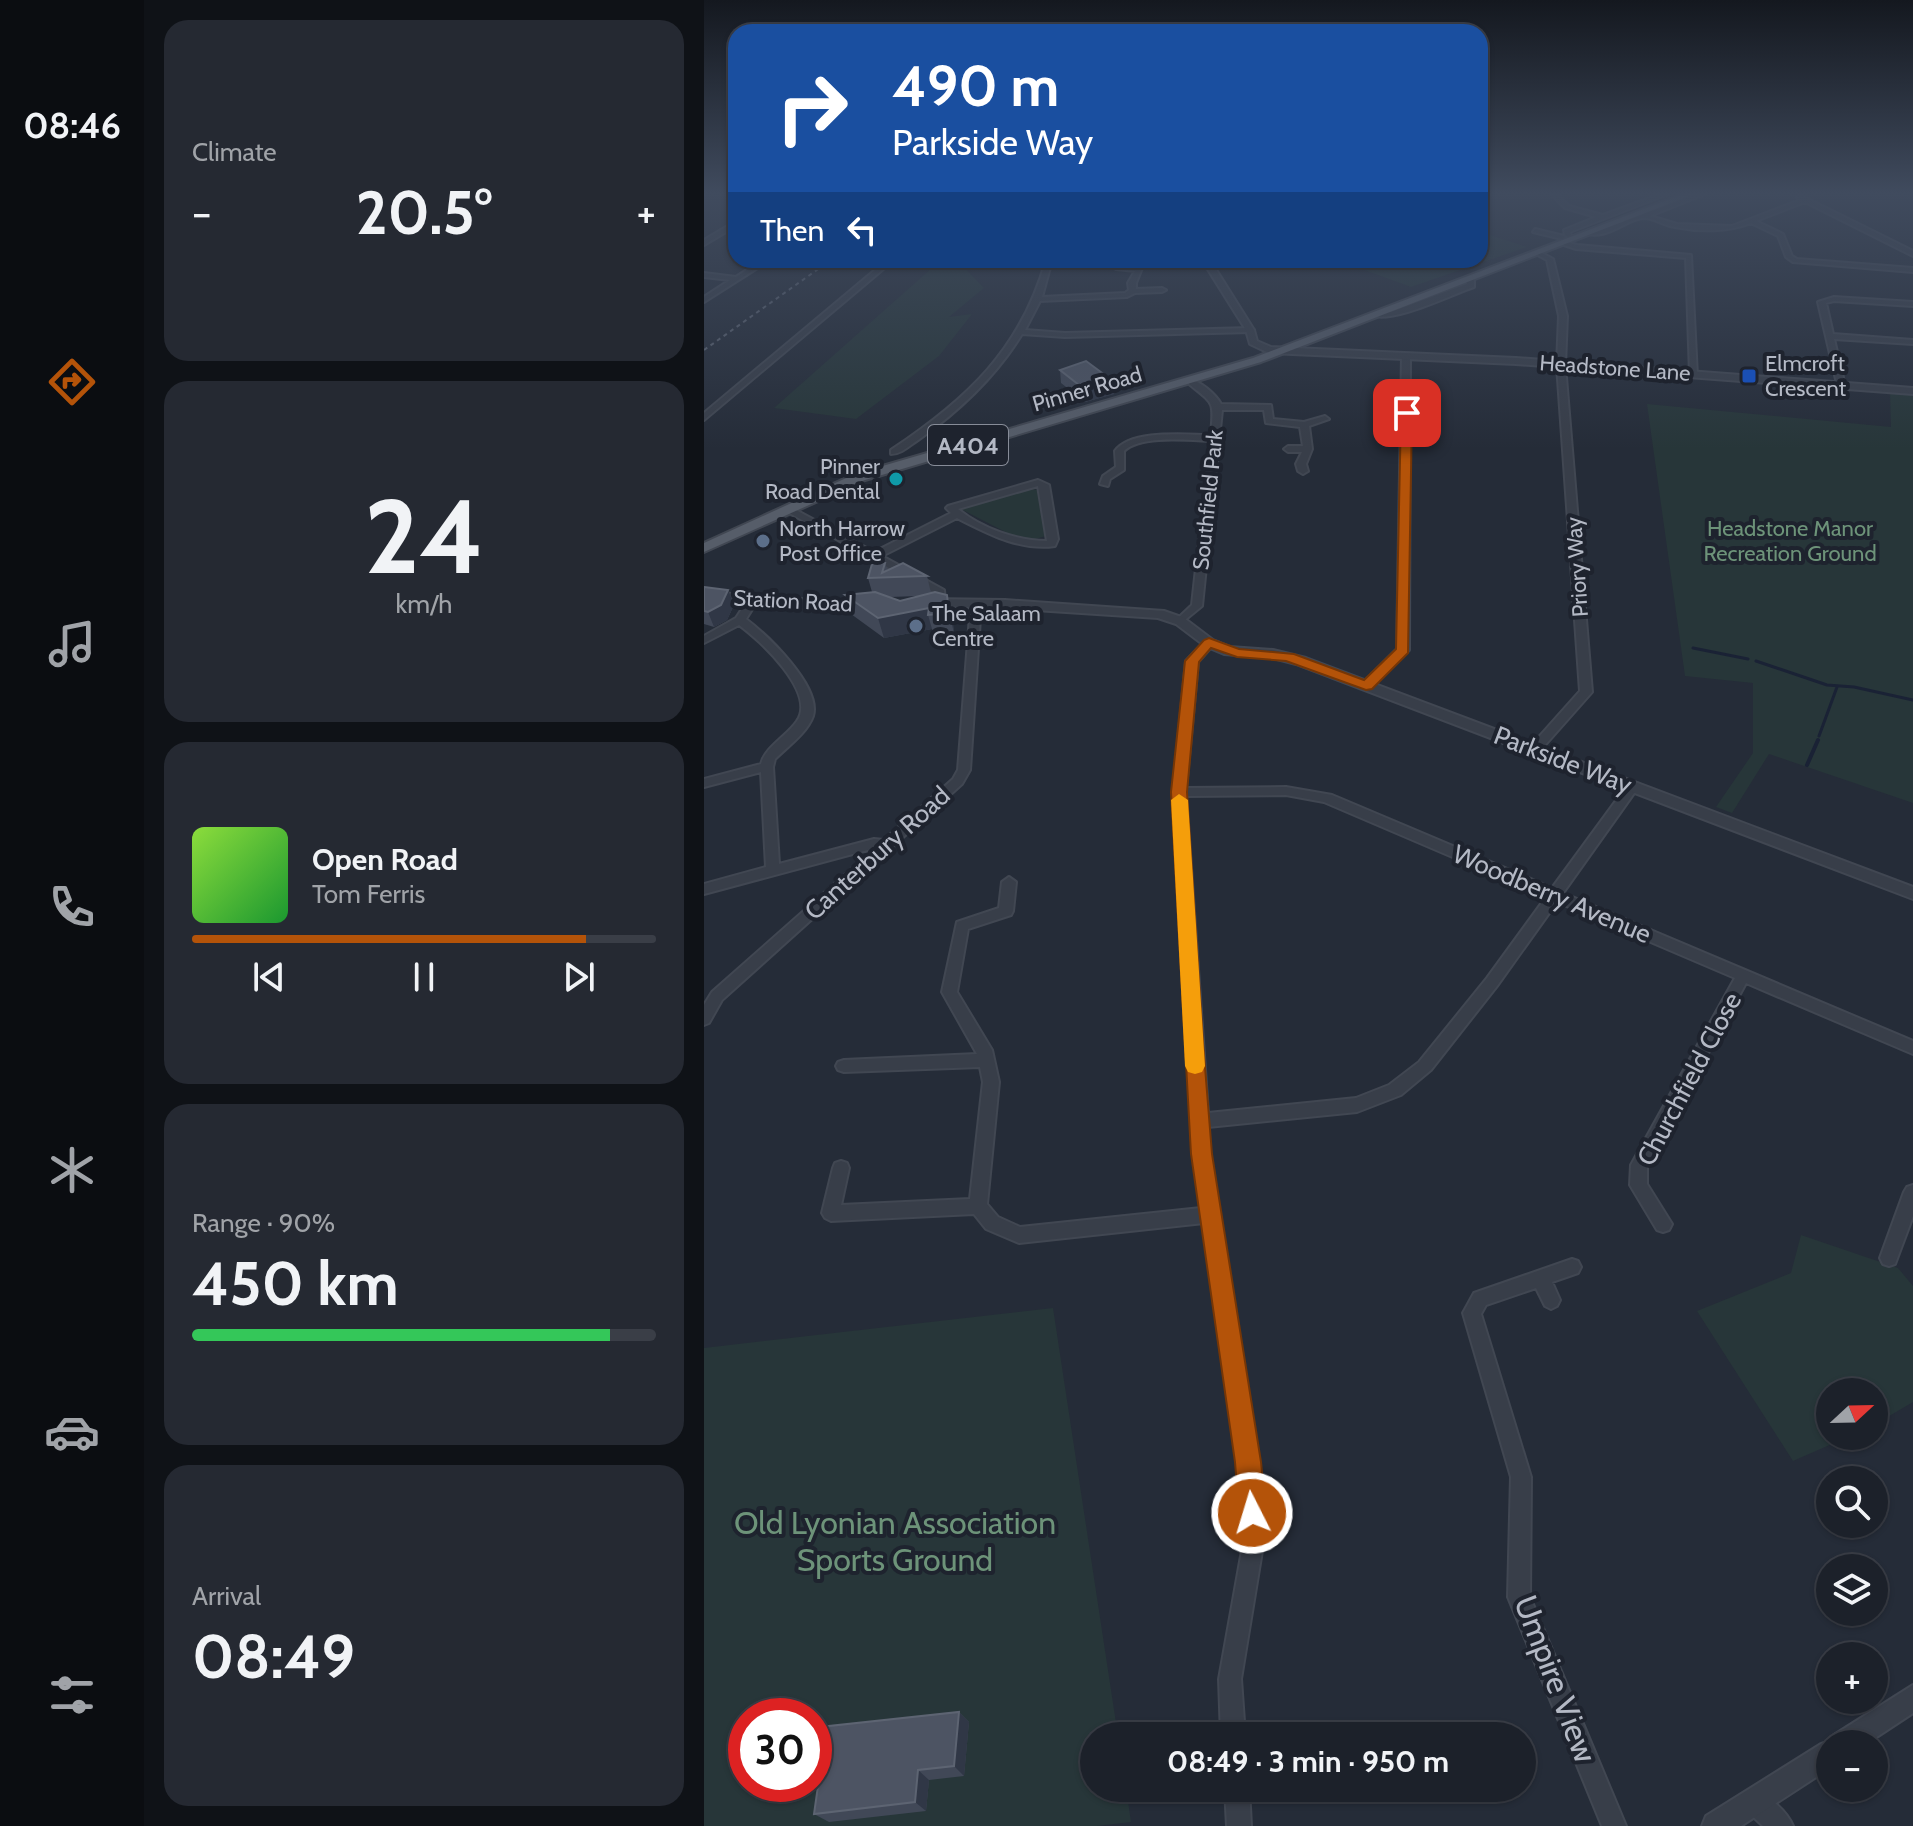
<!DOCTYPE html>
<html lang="en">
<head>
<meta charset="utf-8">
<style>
  :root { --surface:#1c212a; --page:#252932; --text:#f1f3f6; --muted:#a0a3a8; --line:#3a3e47; --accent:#b45309 }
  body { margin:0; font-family:Cabin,sans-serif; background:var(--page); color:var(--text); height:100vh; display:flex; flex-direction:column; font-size:30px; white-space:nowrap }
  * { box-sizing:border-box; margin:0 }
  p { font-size:26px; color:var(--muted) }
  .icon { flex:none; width:44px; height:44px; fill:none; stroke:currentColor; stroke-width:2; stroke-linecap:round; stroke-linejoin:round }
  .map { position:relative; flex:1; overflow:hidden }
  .side { display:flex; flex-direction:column; gap:20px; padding:20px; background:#0f1217; width:560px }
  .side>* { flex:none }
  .hud { position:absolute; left:24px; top:24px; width:760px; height:244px; border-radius:24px; box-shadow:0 2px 6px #0004,0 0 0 2px var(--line); background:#1a4fa0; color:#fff; overflow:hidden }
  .needle { width:52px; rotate:68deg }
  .controls { position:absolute; left:1112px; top:1378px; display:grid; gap:16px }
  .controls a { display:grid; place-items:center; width:72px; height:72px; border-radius:50%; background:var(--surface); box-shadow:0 2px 6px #0004,0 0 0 2px var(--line); font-size:40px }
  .speed { position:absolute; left:24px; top:1698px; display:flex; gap:16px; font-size:40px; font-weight:700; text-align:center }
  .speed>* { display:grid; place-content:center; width:104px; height:104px; border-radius:50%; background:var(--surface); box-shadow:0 2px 6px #0004,0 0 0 2px var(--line); line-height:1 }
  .speed .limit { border:12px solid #d22; background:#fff; color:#111 }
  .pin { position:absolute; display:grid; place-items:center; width:68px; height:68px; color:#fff; margin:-34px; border-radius:16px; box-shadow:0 4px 12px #0006 }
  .me { position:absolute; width:88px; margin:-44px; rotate:355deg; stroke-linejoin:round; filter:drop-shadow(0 0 6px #0008) }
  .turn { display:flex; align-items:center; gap:28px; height:168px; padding:0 32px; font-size:36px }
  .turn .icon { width:104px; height:104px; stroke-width:2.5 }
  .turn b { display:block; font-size:56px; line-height:68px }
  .then { display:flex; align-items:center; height:76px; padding:0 32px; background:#0003; gap:16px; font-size:30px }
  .big { font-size:60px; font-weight:800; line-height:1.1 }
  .side .widget { flex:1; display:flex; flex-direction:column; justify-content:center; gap:12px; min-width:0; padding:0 28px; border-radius:24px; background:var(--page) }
  .side .dial { align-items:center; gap:0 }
  .dial b { font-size:104px; line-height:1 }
  .song { display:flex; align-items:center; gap:24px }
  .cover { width:96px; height:96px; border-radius:12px; background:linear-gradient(135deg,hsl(90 70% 55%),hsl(130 70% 35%)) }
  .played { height:8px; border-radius:4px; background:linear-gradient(90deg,var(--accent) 85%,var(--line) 85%) }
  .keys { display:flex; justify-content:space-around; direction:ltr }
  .heat { display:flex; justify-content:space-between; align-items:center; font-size:44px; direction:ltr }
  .charge { height:12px; border-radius:6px; background:linear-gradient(90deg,#34c759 90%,var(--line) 0) }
  .trip { position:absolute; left:376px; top:1722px; width:456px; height:80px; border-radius:40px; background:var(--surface); box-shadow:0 2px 6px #0004,0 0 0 2px var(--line); font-weight:800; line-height:80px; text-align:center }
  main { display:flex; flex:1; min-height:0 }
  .tabs { display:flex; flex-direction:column; width:144px; justify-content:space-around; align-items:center; background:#0b0d11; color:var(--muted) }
  .tabs .icon { width:56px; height:56px }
  .tabs .on { color:var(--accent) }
  .tabs b { font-size:36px; color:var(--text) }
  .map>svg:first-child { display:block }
</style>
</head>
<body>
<main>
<nav class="tabs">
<b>08:46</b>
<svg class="icon on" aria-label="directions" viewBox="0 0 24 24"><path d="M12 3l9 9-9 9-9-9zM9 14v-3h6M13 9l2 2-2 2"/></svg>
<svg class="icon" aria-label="music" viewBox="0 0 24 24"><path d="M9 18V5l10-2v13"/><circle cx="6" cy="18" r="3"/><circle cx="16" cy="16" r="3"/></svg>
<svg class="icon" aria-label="phone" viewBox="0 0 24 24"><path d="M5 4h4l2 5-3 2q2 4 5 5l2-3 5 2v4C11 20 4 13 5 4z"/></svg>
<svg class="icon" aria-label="climate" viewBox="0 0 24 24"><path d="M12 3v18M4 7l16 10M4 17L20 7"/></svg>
<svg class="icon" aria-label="car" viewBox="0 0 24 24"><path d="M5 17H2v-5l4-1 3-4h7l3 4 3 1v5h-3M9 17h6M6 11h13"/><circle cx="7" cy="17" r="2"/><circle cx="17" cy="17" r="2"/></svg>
<svg class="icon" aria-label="filters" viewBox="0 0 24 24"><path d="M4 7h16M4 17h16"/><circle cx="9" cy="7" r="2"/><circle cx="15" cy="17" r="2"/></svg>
</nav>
<section class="side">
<div class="widget"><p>Climate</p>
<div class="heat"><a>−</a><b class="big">20.5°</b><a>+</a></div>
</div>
<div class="widget dial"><b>24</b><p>km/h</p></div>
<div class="widget">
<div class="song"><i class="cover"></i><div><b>Open Road</b><p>Tom Ferris</p></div></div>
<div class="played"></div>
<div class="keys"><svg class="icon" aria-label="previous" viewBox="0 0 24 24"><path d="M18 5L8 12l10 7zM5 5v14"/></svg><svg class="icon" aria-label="pause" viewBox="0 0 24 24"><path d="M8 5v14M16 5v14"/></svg><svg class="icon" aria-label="next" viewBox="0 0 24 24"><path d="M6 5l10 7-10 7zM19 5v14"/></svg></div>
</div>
<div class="widget"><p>Range · 90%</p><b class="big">450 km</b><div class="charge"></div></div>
<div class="widget"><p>Arrival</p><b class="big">08:49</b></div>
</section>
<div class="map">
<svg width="1209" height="1826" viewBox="0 0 1209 1826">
  <rect width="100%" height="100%" fill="#252c38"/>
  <path fill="#273639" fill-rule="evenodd" d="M780 233 823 247 707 287 633 260H776V234Z
    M237 260H253L280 288 245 317 268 314 235 356 152 419 70 408Z
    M1186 392 1209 394V803L1065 754 1028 813 1012 807 1049 753V683L981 676 943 404 1187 427Z
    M324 487 335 491 342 536 321 542 255 508Z
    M1097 1235 1194 1268 1209 1286V1402L1170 1425V1392H1126V1436H1146L1089 1461 993 1311 1087 1273Z
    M349 1308 414 1736H390V1788H422L427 1822 393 1826H0V1348ZM42 1716H110V1784H42Z"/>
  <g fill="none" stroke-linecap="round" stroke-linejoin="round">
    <path stroke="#1a2235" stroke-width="3" d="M989 648 1044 659
      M1052 661 1123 685 1150 687 1209 700
      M1115 736 1133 687"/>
    <path stroke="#1a2235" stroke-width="4" d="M1103 765 1114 740"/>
    <g stroke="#414752" stroke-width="4">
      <path id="minor" d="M847 194H853L865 206 899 215 957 194H964L866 232 867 235 864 237 861 235 860 230 892 217 861 208Z
        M994 194H1001L946 216 973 224 1028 226 1096 200 1093 197 1096 195 1209 251V256L1101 202 1052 221 1079 234 1088 256 1093 259 1209 268V272L1089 262 1082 257 1074 236 1047 223C1025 232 995 232 971 227 961 226 950 218 940 218 921 219 904 241 880 233L897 230Z
        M32 221V226L0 245V240Z
        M831 229 860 236 861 237 858 239 829 232Z
        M859 241 873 245 987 255 993 376 986 374 982 258 872 249 857 244Z
        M834 251 849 259 863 316 861 365 888 692 834 753H826L824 750 826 747 876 691 853 365 855 316 843 260 832 254Z
        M58 260H66L0 302V297L26 280 0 277V273L32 277Z
        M183 260H190L0 420V413Z
        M342 260H348L338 297 421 293 425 290 424 283 431 271 412 269 414 266 438 268 432 283V289L458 288 462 290 458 292 431 293 423 297 336 301 321 330 361 333 546 328 550 330 546 332 361 337 318 334C292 376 254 412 214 440 205 446 197 454 187 454V450C262 400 317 350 342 260Z
        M766 277 770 279V287C746 295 689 324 667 315L687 312 763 284 762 279Z
        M1130 297 1209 302V306L1130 301 1122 303 1129 334 1209 340V344L1130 339 1141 386 1134 388 1114 302Z
        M702 354 706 356 705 650 666 688 662 689 656 686 693 649 698 356Z
        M485 380C496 380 512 395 517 404L567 405 569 419 600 422 621 416 625 419 605 426 608 449 602 464 604 471 599 474 594 471 592 464 598 452H584L580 449 584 446H599L596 427 562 423 560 410H518L498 606 476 624 471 621 488 605 506 441C484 440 436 435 420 451V470L406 479 404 486 396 484 399 476 412 467 411 451C427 429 482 435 507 435 510 401 511 405 485 384Z
        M334 480 345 485 354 539 351 546C315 551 283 533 253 518L178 556 240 590 241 602 236 605 231 602V593L224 589 170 560 164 559 163 556 80 510 88 508 170 552 247 513 242 508 244 506ZM334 486 343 541C313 541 277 528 254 509Z
        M49 597 54 600 42 619C63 635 118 687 109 716 103 733 83 747 71 759L69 767 75 864 170 839 180 840 249 779 254 770 267 603 272 600 277 603 266 770 258 784 18 1000 5 1023 0 1025V1005L8 992 171 848 0 894V884L62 867 57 772 0 787V779L57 764C61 747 83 736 93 721 113 693 56 640 35 625L0 643V636L32 618 45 598Z
        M505 640 511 643 494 662 482 788 582 787 628 795 848 888 925 783H933L935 786 933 789 859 893 1209 1041V1054L1042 983 943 1166V1184L968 1224 965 1230 959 1232 953 1230 926 1185 927 1165 1031 978 853 902 793 986 727 1070 697 1095 653 1112 504 1127 506 1154 554 1462 560 1539 537 1679 541 1736H517L515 1679 540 1539 534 1462 500 1223 315 1243 282 1229 270 1214 127 1221 121 1218 118 1213 129 1168 131 1163 137 1161 143 1163 145 1168 137 1205 266 1199 279 1082 276 1067 140 1072 134 1070 132 1066 134 1062 140 1060 273 1054 238 992 253 922 295 908 298 882 305 877 312 882 309 911 307 915 264 929 253 992 288 1050 295 1082 283 1204 294 1217 316 1227 497 1208 487 1121 469 792 482 661 501 641ZM582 795 620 802 842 897 783 978 715 1062 685 1085 652 1098 504 1113 482 796Z
        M1209 1185V1216L1191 1264 1185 1266 1179 1264 1176 1258 1200 1192 1203 1187Z
        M868 1259 874 1261 877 1267 874 1273 848 1282 856 1300 853 1306 847 1309 841 1306 832 1288 782 1305 777 1314 827 1477 826 1597 922 1826H898L804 1597 807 1477 759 1313 770 1293Z
        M521 1788H545L547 1826H523Z
        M1050 1790C1065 1796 1083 1811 1089 1826H1059L1042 1810 1038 1802 1042 1794Z"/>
    </g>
    <g stroke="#414752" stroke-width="4">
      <path id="tertiary" d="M498 260H506L550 330 553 341 567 347 812 358 1209 388V394L812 364 565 353 546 344 542 330Z
        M0 592 127 601H166L172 605C155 617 29 602 0 600Z
        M225 599 301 600 460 611 480 618 509 640 526 647 569 650 602 658 1209 887V899L592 664 569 658 520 654 501 646 472 624 454 618 301 608 221 606V600Z
        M1209 1685V1713L1162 1744H1126V1768L1037 1826H998L1002 1816 1117 1744 1127 1740 1130 1735Z"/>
    </g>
    <g stroke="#414752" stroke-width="4">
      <path id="primary" d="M979 194H990L557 362 161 480 0 552V543L151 474 549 358Z"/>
    </g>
    <use href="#minor" fill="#383e49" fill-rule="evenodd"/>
    <use href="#tertiary" fill="#383e49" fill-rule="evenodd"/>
    <use href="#primary" fill="#565d69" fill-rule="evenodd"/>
    <path stroke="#5b626f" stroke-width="2" stroke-dasharray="4 4" stroke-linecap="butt" d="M0 350 127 260"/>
  </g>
  <path fill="#414857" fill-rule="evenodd" d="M356 370 410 394 381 402 357 383Z
    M181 563 184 571 223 576 227 593 248 615 250 633 229 635 228 629 180 638 147 614 141 595 168 592 164 578ZM214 596 196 601 186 597Z
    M0 587 24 590 30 605 23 620 10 627 0 624Z
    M255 1712 265 1722 260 1776 225 1780 222 1811 125 1822 110 1814 115 1784 110 1781V1765Z"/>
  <path fill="#303746" d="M409 381 410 394 381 402 380 389Z
    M24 590 30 605 23 620 10 627 4 612Z
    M243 595 248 615 250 633 245 613Z
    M225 608 224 615 228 629 180 638 174 618Z
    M255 1712 265 1722 260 1776 250 1766Z
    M214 1770 225 1780 222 1811 211 1802Z"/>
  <path fill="#4d5463" stroke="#5d6472" stroke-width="2" d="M382 361 409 381 380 389 356 370Z
    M181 563 178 573 199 563 223 576 164 578 168 564Z
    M0 587 24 590 17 605 4 612 0 611Z
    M171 592 196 601 231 592 243 595 245 613 224 615 225 608 174 618 141 595Z
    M255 1712 250 1766 214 1770 211 1802 110 1814 115 1779H110V1765L116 1727Z"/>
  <linearGradient id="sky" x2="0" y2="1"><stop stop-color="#14181f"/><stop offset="0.43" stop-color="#404b5e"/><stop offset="1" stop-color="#404b5e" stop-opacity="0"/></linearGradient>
  <rect width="1209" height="449" fill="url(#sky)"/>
  <path fill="#b45309" stroke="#753606" stroke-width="2" d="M703 410 708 413 704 653 668 689 662 690 582 661 533 657 507 648 495 662 483 792 499 1042 508 1154 557 1462 562 1513 558 1523 548 1527 539 1523 535 1513 531 1462 487 1154 467 792 481 661 500 640 505 638 535 649 590 654 660 680 692 649 697 413Z"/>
  <path fill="#f59e0b" d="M475 794 484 800 501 1066 498 1072 491 1074 484 1072 481 1066 467 800Z"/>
  <rect fill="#1a4fb4" stroke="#1e232e" stroke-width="3" x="1037" y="368" width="16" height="16" rx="4"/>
  <circle fill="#0f9aa8" stroke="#1e232e" stroke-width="3" cx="192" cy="479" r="8"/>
  <g fill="#5c6f8a" stroke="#1e232e" stroke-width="3">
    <circle cx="59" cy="541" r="8"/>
    <circle cx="212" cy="626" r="8"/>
  </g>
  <g text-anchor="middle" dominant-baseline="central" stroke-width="8" stroke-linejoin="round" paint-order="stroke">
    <g font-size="22" fill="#b4b9c5" stroke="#1e232e" text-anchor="start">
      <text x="1061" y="363">Elmcroft<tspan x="1061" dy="25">Crescent</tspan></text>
      <text x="176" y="466" text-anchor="end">Pinner<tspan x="176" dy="25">Road Dental</tspan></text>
      <text x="75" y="528">North Harrow<tspan x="75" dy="25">Post Office</tspan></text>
      <text x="228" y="613">The Salaam<tspan x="228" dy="25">Centre</tspan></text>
    </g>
    <g font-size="22" fill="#b4b9c5" stroke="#1e232e">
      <text transform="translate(911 368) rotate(4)">Headstone Lane</text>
      <text transform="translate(383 389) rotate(-16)">Pinner Road</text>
      <text transform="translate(504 500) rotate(-84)">Southfield Park</text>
      <text transform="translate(873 567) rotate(-94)">Priory Way</text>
      <text transform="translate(89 601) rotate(3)">Station Road</text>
    </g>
    <g font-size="22" fill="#6d9379" stroke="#1e232e">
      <text x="1086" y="528">Headstone Manor<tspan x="1086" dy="25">Recreation Ground</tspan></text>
    </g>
    <rect fill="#1e232e" stroke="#878c98" stroke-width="2" x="224" y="425" width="80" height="40" rx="6"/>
    <g font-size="24" font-weight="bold" fill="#b4b9c5">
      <text x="264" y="445">A404</text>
    </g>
    <g font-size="26" fill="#b4b9c5" stroke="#1e232e">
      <text transform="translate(859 760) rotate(21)">Parkside Way</text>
      <text transform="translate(173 853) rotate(-42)">Canterbury Road</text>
      <text transform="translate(848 894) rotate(23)">Woodberry Avenue</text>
      <text transform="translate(985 1079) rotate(-62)">Churchfield Close</text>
    </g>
    <g font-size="32" fill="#6d9379" stroke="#1e232e">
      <text x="191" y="1522">Old Lyonian Association<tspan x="191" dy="37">Sports Ground</tspan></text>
    </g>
    <g font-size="32" fill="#b4b9c5" stroke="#1e232e">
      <text transform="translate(852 1679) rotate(69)">Umpire View</text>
    </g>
  </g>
</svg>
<div class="controls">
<a><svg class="needle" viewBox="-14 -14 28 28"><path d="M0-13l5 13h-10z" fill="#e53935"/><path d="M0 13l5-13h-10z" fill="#a0a3a8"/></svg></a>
<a><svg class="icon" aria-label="search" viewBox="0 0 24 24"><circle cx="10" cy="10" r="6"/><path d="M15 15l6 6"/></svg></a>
<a><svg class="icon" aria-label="layers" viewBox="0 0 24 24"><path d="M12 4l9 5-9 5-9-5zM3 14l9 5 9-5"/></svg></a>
<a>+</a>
<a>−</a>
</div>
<div class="speed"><div class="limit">30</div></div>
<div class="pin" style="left:703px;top:413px;background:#d93025"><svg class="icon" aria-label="arrive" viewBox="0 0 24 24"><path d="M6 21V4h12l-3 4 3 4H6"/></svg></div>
<svg class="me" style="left:548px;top:1513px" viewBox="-20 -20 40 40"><circle r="17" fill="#b45309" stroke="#fff" stroke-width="3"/><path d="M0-11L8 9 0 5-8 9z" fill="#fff"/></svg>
<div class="trip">08:49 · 3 min · 950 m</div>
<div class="hud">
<div class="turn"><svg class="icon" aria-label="right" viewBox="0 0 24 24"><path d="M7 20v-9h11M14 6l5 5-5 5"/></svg><div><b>490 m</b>Parkside Way</div></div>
<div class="then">Then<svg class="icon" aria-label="left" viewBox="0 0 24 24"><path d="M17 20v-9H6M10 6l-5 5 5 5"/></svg></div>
</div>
</div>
</main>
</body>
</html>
